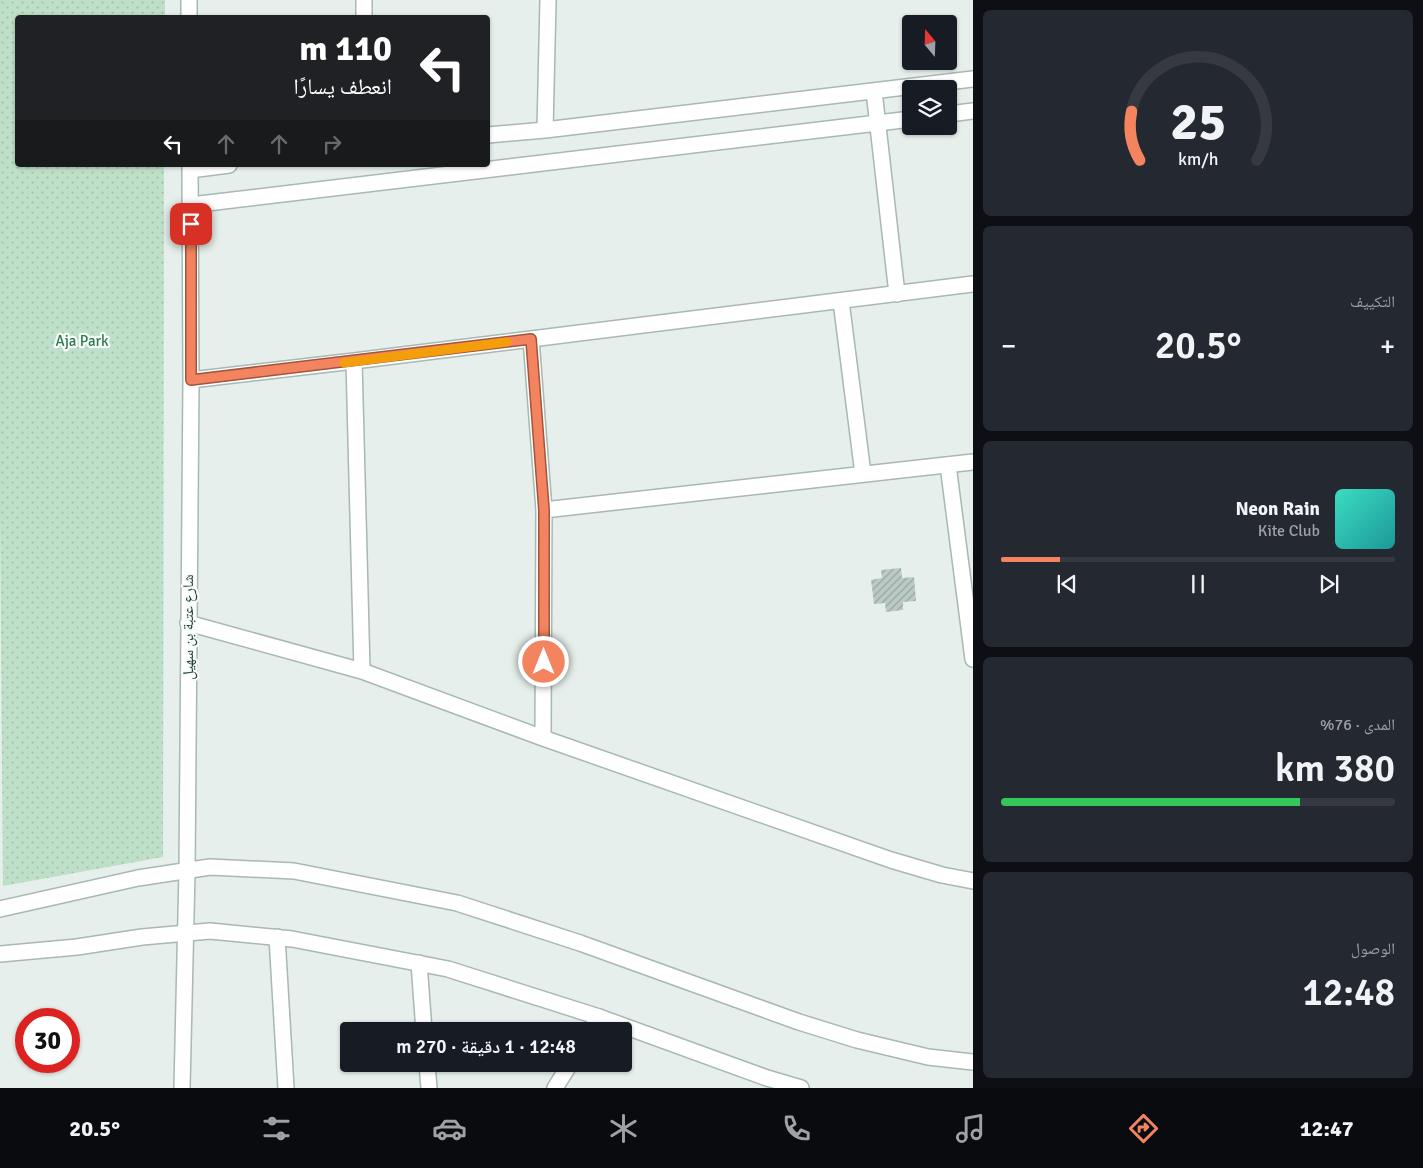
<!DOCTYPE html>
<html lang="ar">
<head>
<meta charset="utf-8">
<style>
  :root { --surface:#171b24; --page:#242831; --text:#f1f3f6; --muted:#9ea1a6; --line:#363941; --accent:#f4845f }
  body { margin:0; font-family:Signika,"Noto Naskh Arabic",sans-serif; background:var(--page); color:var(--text); direction:rtl; height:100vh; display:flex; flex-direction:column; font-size:19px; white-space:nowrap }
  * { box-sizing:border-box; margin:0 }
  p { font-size:16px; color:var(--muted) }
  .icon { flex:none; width:28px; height:28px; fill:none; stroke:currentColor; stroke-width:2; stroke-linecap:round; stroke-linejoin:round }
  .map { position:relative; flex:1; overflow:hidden; direction:ltr }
  .side { display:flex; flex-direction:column; gap:10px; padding:10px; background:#0d0f14; width:450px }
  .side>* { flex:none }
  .top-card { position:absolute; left:15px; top:15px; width:475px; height:152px; border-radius:5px; box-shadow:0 1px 4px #0004; direction:rtl; background:#202124; color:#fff; overflow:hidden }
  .needle { width:32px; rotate:341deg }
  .tools { position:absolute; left:902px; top:15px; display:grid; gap:10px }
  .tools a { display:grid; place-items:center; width:55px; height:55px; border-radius:5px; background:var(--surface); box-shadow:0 1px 4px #0004; font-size:25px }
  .speed { position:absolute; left:15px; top:1008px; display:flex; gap:10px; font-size:25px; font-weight:700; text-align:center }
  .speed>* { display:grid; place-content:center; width:65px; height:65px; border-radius:50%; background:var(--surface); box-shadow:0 1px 4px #0004; line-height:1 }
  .speed .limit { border:8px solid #d22; background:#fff; color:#111 }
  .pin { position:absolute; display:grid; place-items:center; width:42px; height:42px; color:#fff; margin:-21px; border-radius:10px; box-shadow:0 2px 8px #0006 }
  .me { position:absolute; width:55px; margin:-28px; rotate:0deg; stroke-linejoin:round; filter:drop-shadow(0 0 4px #0008) }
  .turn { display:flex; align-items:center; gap:18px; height:105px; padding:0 15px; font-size:22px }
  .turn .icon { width:65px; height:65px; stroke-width:2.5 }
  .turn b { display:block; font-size:35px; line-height:42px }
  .lanes { display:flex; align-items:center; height:48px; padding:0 15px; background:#0003; justify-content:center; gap:25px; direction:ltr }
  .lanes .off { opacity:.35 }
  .big { font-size:38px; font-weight:600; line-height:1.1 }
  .side .widget { flex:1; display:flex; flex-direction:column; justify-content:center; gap:8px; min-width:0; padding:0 18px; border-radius:8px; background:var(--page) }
  .side .dial { align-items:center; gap:0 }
  .dial svg { height:130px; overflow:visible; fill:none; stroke:var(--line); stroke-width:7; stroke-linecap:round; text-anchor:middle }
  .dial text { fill:var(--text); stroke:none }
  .song { display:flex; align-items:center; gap:15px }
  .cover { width:60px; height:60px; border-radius:8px; background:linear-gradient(135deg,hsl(170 70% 55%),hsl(180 70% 35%)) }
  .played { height:5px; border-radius:2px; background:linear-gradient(90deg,var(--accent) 15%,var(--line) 15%) }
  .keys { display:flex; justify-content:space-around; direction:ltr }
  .heat { display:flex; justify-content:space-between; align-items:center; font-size:28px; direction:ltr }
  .charge { height:8px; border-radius:4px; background:linear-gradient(90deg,#34c759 76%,var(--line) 0) }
  .trip { position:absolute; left:340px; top:1022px; width:292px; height:50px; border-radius:5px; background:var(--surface); box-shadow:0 1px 4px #0004; font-weight:600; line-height:50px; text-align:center; direction:rtl }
  .tabs { display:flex; height:80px; justify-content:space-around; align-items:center; background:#090b0e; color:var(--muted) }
  .tabs .icon { width:35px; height:35px }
  .tabs .active { color:var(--accent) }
  .tabs b { font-size:22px; color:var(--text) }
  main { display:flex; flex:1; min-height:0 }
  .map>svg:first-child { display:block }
</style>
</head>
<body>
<main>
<section class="side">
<div class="widget dial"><svg viewBox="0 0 100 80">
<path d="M14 69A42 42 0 1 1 86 69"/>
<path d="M14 69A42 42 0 0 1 9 39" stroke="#f4845f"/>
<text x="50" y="56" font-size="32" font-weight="700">25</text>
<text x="50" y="72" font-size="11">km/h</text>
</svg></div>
<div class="widget"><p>التكييف</p>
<div class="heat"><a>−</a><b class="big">20.5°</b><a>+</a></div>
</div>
<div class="widget">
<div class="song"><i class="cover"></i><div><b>Neon Rain</b><p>Kite Club</p></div></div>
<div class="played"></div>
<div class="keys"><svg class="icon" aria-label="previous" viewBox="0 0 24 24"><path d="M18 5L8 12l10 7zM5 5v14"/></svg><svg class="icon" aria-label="pause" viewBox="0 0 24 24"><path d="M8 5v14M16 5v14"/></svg><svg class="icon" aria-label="next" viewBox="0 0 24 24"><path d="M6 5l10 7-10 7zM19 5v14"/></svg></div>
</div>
<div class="widget"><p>المدى · 76%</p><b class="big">380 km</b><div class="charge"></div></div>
<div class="widget"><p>الوصول</p><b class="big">12:48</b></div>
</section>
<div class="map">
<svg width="973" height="1088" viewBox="0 0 973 1088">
  <defs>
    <pattern id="park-dots" width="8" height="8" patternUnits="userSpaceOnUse" patternTransform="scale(1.25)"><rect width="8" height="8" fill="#bfe0c8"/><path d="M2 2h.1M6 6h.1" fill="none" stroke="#a4c1ad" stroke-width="1.8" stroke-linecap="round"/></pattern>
    <pattern id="building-hatch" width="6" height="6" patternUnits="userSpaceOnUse" patternTransform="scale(1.25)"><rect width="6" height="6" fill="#bbcac4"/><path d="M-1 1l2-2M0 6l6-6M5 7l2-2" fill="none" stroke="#98a6a0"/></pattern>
  </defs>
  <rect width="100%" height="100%" fill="#e6efeb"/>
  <path fill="url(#park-dots)" d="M0 0H165V17L18 18V165H164L163 857 3 886 0 517Z"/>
  <path fill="url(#building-hatch)" d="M901 568 902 578 914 577 916 601 903 602V610L886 612 885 603 874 604 871 580 882 578 881 570Z"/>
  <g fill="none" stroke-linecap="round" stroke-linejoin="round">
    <g stroke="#a8b8b2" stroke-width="18">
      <path id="minor" d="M189 0V18
        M364 18V0
        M874 91 897 294
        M949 114 973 111
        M545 130 548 0
        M488 135 545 130 973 79
        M190 170 229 165
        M191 205 911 119
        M841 301 863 474
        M531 339 544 510 543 738
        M354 361 362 671
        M191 380 354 361 973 284
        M948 465 973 659
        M544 510 973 462
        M188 623 362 671 543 738 891 860 942 875 973 881
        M277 937 286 1088
        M419 963 424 1031
        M590 1031 599 1017
        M427 1064 429 1088
        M182 1088 187 871 191 380 190 165
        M555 1088 570 1064"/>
    </g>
    <g stroke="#a8b8b2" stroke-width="18">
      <path id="tertiary" d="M0 909 138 878 210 867 294 871 457 903 580 943 799 1022 857 1040 928 1057 973 1062
        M0 954 77 947 142 937 210 931 292 939 448 969 599 1017 767 1078 801 1088"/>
    </g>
    <use href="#minor" stroke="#fff" stroke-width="15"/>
    <use href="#tertiary" stroke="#fff" stroke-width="15"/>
  </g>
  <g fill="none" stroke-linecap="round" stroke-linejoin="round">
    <g stroke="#9f563e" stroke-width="12">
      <path id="route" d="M191 224V380L531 339 544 510V662"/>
    </g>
    <use href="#route" stroke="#f4845f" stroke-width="9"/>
    <path stroke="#f59e0b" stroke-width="9" d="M344 363 507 342"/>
  </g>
  <g text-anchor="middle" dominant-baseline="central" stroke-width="4.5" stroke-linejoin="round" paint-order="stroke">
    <g font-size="15" fill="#2d7a4b" stroke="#f7fbf9">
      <text x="82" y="341">Aja Park</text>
    </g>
    <g font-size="15" fill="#24423a" stroke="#f7fbf9">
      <text transform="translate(188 627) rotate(-90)">شارع عتبة بن سهيل</text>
    </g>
  </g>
</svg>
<div class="tools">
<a><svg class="needle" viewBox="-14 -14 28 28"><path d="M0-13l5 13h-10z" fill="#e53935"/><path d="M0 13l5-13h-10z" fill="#9ea1a6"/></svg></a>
<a><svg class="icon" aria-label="layers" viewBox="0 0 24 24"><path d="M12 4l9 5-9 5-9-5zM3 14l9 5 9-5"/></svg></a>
</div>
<div class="speed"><div class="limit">30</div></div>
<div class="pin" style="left:191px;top:224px;background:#d93025"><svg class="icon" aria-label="arrive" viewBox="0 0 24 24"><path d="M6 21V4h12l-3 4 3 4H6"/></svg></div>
<svg class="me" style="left:544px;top:662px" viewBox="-20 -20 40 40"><circle r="17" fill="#f4845f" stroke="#fff" stroke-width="3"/><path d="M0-11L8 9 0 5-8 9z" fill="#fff"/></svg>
<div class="trip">12:48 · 1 دقيقة · 270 m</div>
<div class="top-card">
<div class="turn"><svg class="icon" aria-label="left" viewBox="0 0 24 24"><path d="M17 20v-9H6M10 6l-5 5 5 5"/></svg><div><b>110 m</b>انعطف يسارًا</div></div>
<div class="lanes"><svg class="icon" aria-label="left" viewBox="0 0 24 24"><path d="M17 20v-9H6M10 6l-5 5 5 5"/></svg><svg class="icon off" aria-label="ahead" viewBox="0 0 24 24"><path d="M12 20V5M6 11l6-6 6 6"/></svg><svg class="icon off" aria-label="ahead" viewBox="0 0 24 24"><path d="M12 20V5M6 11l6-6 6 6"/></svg><svg class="icon off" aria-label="right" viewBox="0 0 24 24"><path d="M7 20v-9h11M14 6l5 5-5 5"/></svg></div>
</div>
</div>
</main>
<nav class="tabs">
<b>12:47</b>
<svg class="icon active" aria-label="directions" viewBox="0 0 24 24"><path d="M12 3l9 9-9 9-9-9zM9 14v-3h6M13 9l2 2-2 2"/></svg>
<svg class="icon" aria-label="music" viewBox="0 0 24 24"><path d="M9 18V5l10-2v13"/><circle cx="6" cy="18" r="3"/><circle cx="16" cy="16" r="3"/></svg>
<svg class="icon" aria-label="phone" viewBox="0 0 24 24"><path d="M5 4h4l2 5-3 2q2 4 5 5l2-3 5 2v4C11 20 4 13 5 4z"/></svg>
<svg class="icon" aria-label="climate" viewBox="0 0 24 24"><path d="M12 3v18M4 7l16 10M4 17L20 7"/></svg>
<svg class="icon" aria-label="car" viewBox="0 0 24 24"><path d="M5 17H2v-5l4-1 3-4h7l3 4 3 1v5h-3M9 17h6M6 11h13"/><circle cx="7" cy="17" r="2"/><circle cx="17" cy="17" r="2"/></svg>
<svg class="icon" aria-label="filters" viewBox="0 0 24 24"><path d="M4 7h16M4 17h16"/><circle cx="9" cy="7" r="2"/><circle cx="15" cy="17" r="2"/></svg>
<b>20.5°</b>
</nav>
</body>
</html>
